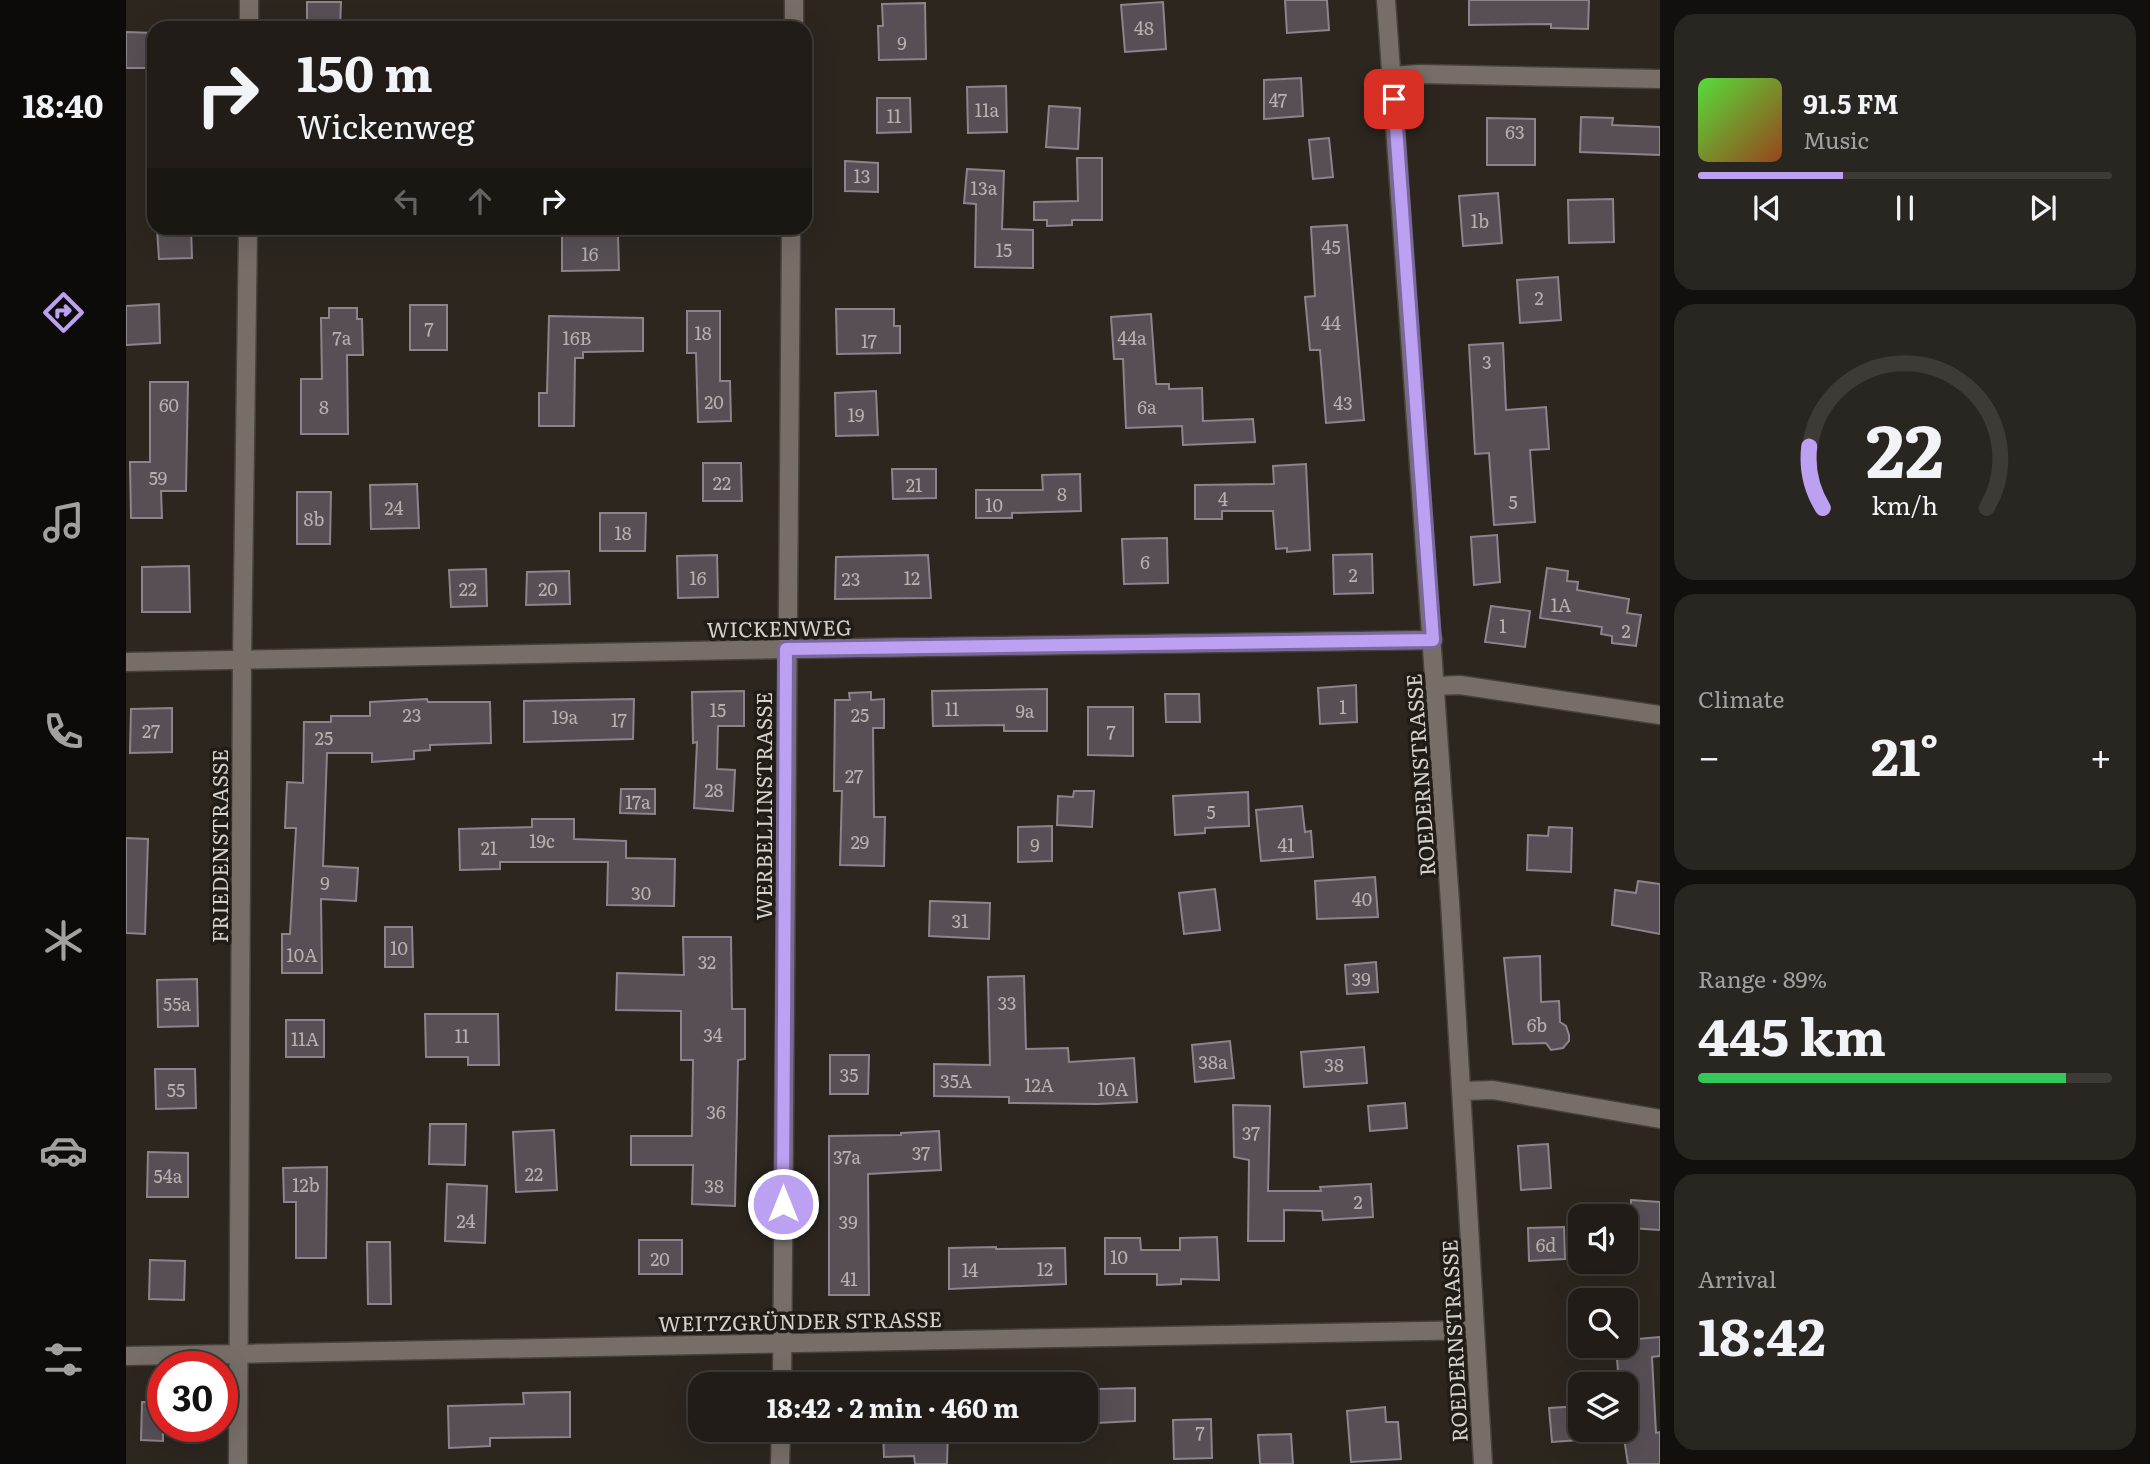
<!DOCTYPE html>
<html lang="en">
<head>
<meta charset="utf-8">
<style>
  :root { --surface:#211c17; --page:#292520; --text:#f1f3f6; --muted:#a2a1a1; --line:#3e3a36; --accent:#bca0f2 }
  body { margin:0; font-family:Literata,serif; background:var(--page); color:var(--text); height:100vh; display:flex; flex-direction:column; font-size:26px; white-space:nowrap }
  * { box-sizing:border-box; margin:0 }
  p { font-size:23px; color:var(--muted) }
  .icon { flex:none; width:38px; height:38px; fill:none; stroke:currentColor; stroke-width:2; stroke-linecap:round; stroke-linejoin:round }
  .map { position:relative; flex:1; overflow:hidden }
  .drawer { display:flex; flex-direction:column; gap:14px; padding:14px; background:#120f0d; width:490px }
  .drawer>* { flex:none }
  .guide { position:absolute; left:21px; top:21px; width:665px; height:214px; border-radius:21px; box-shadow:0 7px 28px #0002,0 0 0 2px var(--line); background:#211c17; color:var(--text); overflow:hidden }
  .fabs { position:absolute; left:1442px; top:1204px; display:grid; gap:14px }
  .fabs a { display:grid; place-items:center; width:70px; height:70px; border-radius:14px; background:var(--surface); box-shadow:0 7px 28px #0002,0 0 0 2px var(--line); font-size:35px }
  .speed { position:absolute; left:21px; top:1351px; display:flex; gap:14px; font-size:35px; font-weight:700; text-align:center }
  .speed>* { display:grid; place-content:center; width:91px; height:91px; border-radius:50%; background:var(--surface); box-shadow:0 7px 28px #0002,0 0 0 2px var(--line); line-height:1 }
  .speed .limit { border:10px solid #d22; background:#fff; color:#111 }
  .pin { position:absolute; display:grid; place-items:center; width:60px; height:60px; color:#fff; margin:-30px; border-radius:14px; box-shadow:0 4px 10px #0006 }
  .me { position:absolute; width:77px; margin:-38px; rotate:0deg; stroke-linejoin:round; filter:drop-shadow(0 0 5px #0008) }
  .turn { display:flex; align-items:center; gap:24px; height:147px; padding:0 35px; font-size:32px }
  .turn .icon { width:91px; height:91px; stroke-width:2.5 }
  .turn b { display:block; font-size:49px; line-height:60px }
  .lanes { display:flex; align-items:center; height:66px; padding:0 35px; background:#0003; justify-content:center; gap:35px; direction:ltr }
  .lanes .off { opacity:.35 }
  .big { font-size:52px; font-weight:700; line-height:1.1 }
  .drawer .card { flex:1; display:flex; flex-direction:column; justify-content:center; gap:10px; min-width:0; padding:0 24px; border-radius:21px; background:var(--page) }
  .drawer .dial { align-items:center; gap:0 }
  .dial svg { height:182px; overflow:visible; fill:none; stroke:var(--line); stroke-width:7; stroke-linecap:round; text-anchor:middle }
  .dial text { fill:var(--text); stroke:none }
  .song { display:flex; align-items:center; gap:21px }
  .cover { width:84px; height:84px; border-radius:10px; background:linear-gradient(135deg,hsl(110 70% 55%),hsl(20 70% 35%)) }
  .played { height:7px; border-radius:4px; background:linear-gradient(90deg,var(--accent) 35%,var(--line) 35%) }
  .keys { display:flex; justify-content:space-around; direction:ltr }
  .heat { display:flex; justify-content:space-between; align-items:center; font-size:38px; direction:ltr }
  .charge { height:10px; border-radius:5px; background:linear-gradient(90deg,#34c759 89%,var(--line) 0) }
  .trip { position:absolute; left:562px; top:1372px; width:410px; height:70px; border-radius:21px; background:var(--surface); box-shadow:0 7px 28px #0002,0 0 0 2px var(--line); font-weight:700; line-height:70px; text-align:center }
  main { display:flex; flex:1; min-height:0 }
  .menu { display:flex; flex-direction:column; width:126px; justify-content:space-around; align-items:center; background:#0d0b09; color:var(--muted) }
  .menu .icon { width:49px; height:49px }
  .menu .active { color:var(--accent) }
  .menu b { font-size:32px; color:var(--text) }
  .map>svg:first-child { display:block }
</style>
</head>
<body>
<main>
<nav class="menu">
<b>18:40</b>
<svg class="icon active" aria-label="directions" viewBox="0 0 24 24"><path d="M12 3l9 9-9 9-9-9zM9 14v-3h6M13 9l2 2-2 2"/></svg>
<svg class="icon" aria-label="music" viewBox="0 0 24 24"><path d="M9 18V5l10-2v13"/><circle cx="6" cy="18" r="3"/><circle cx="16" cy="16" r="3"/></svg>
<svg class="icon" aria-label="phone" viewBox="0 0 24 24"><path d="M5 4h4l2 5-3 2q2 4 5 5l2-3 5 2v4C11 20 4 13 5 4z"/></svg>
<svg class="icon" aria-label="climate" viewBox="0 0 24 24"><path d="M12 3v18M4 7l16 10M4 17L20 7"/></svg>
<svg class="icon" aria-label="car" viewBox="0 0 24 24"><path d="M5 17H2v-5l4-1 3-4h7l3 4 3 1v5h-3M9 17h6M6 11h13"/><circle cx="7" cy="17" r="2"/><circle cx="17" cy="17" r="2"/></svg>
<svg class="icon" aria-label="filters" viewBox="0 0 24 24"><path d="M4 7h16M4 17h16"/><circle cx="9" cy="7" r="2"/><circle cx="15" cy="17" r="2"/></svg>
</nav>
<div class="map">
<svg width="1534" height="1464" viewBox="0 0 1534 1464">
  <rect width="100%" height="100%" fill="#2c261f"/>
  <path fill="#574f55" stroke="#8c848b" stroke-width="2" d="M1159 0H1201L1203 30 1161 33Z
    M1343 0H1463L1462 29 1425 28V24L1343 25Z
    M181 2H215L214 28H181Z
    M1037 2 1040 49 999 52 995 5Z
    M799 3 800 59 753 60 752 26H757L756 4Z
    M0 32 28 33V68H0Z
    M1175 78 1177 116 1138 119V80Z
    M880 86 881 132 842 133 841 87Z
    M751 98H784L785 132 751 133Z
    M923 106 954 108 952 149 920 147Z
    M1455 117 1487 118 1486 125 1534 127V155L1454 152Z
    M1361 118 1409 119V165H1361Z
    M1203 138 1207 177 1187 179 1183 140Z
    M951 158H976V220H946V225L921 226V220H908V202L952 201Z
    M719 161 752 163V192L719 191Z
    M841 169 878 171 876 229 907 230V268L849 267 850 204 838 203Z
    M1372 193 1376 243 1337 246 1333 196Z
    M1487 199 1488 242 1443 243 1442 200Z
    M1221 225 1238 420 1200 423 1194 350H1184L1179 297 1189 296 1185 227Z
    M31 228H65L66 258 33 259Z
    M436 236H492L493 270 436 271Z
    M1432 277 1435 320 1394 323 1391 280Z
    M33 304 34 343 0 345V306Z
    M284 305H321V350H284Z
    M203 308H231V319H236L237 355H221L222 434H175V379H196L195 318H203Z
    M710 309H768V326H774V353L711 354Z
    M561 311H594V381H604L605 421 572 422 570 353H561Z
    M1025 314 1030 384H1043V389L1076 388 1077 421 1127 419 1129 442 1057 445 1056 426 1000 428 997 359H988L985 317Z
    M423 316 517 318V351L457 352V358H449L448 426H413V393H421Z
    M1377 343 1380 410 1420 407 1423 449 1404 450 1409 522 1368 525 1363 453 1349 454 1343 345Z
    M24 382H62L60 491H35L36 518H5L4 462H24Z
    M750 391 752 435 710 436 709 393Z
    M577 463H615L616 501H577Z
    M1180 464 1184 550 1161 552V548L1150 549 1147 511H1096V519H1069V485L1148 484 1147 466Z
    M766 469H810V498L767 499Z
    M954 474 955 511 886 513V518H850V490H917L916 475Z
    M291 484 293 528 245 529 244 485Z
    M171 492H205L204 544H171Z
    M474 513H520L519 551H474Z
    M1371 535 1374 582 1348 585 1345 537Z
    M1041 538 1042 583 998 584 996 539Z
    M1246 554 1247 593 1208 594 1207 555Z
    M591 555 592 597 552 598 551 556Z
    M802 555 805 598 709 599 710 557Z
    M63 566 64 612H16V567Z
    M1421 568 1442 571 1441 581 1452 582 1451 590 1503 599 1501 613 1515 615 1510 646 1486 643V636L1475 634 1476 627 1414 618Z
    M360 569 361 606 325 607 323 570Z
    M443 571 444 604 400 605 401 572Z
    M1365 606 1404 611 1399 647 1359 642Z
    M1230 685 1231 722 1194 724 1192 688Z
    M921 689V731H878V725L807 726 806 691Z
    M618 691V726H592L591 769 609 770 607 811 568 808 571 742 567 743 566 692Z
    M745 692V700L758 699V728H747L748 817H759L758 866 714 865 716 791H708L709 700H724L723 693Z
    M1039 694H1073L1074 722H1040Z
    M301 699 302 702H364L365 743 304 745V750L288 751V759L246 762V753H201L197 866 232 868 230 901 195 899 196 973H156V934H164L170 828H159L161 782 177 783 178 722H205V716H244V702Z
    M508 699 507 739 398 742V701Z
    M962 707H1007V756L962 755Z
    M46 708V752L4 753 5 709Z
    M495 789H529V814L494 813Z
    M948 791H968L966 827 931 825 932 796 947 797Z
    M1122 792 1123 826 1079 828V833L1049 835 1047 796Z
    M1176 806 1179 832 1185 831 1187 857 1135 861 1130 810Z
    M406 819H448V839L500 841V858L549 859 548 906 481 905 482 862H374V869L334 870 333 829 406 827Z
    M926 826V861L892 862V827Z
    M1423 827 1446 828 1445 872 1401 870 1402 835 1422 836Z
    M0 838 22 839 19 934 0 933Z
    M1249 877 1252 917 1191 919 1189 881Z
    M1512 881 1534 884V934L1486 925 1489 890 1510 893Z
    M1089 889 1094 930 1058 934 1053 893Z
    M804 901 864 903 863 939 803 936Z
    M259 927H286L287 967H259Z
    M557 937H605L606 1009H619V1059L612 1060 609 1206 566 1204 567 1165H505V1136H566L567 1060H555V1011L490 1010 491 973 558 975Z
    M1414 956 1415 1002 1433 1001 1434 1022 1440 1026 1443 1035V1041L1437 1048 1425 1050 1420 1043 1387 1044 1378 958Z
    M1250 962 1252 992 1221 994 1219 965Z
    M898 976 900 1049 942 1048 943 1062 1008 1058 1011 1102 971 1104 883 1103V1097L808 1096V1064L864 1065 862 977Z
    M71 979 72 1026 32 1027 31 980Z
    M299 1014H372L373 1065H342V1057H300Z
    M160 1020H198V1057H160Z
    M1104 1041 1108 1078 1069 1082 1066 1045Z
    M1238 1047 1241 1083 1178 1087 1175 1052Z
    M704 1055H743L742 1094H704Z
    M29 1069H69L70 1108 30 1109Z
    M1279 1103 1281 1128 1244 1131 1242 1106Z
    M1107 1105 1144 1106 1142 1191H1195L1194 1187 1245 1184 1247 1217 1197 1220 1196 1211 1158 1210V1241H1122L1123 1160 1108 1157Z
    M304 1124H340L339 1165 303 1164Z
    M428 1130 431 1190 390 1192 387 1132Z
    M813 1131 815 1170 742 1174 743 1295H703V1136L775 1135V1133Z
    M1422 1144 1425 1188 1395 1190 1392 1146Z
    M22 1152 62 1153V1197H21Z
    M201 1167 200 1258H170V1202H158L157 1168Z
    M321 1184 361 1186 359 1243 319 1241Z
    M1505 1200 1534 1202V1230L1504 1228Z
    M1438 1227 1439 1259 1403 1261 1402 1228Z
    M1091 1237 1093 1280 1055 1279V1284L1031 1285V1274H979V1238H1014L1015 1250H1054V1238Z
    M513 1240H556V1274H513Z
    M241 1242H264L265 1304H242Z
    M870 1247V1249L939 1248 940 1284 823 1289V1248Z
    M24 1260 59 1261 58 1300 23 1299Z
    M1534 1337V1356L1526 1357 1530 1433 1534 1432V1464H1502L1498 1438H1500V1384H1493L1490 1346H1500V1340Z
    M1009 1388V1421L971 1423V1389Z
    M444 1392V1437L364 1438V1446L323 1448 322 1406 398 1404 397 1393Z
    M16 1402 37 1403V1441L15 1440Z
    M1454 1406V1440L1426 1442 1423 1408Z
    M1259 1407 1260 1422H1272L1275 1459 1225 1462 1221 1411Z
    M1085 1419 1086 1458 1048 1459 1047 1420Z
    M757 1430H822L821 1464H789L788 1456 758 1457Z
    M1165 1434 1167 1464H1134L1132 1435Z"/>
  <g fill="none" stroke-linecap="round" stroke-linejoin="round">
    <g stroke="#46413c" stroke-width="21">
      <path id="minor" d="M123 0V28
        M1260 0 1324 902 1357 1464
        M668 28V0
        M1266 76 1294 74 1534 79
        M0 662 660 649 1307 640
        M1310 686 1334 685 1534 715
        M1337 1091 1367 1090 1534 1119
        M0 1356 1349 1330
        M656 1384 665 228
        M112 1464 116 661 122 228
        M654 1464 655 1430"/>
    </g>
    <use href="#minor" stroke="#766e67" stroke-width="18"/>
  </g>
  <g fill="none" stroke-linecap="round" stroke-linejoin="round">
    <g stroke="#7a689d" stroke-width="18">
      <path id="route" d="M657 1204 660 649 1307 640 1268 99"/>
    </g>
    <use href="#route" stroke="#bca0f2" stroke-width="12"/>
  </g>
  <g text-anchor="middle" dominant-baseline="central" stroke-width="7" stroke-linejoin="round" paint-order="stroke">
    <g font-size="18" fill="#b6b0af">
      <text x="1018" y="27">48</text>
      <text x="776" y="42">9</text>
      <text x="1152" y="99">47</text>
      <text x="861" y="109">11a</text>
      <text x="768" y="115">11</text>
      <text x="1389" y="131">63</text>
      <text x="736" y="175">13</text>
      <text x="858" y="187">13a</text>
      <text x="1354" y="220">1b</text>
      <text x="1205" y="246">45</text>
      <text x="878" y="249">15</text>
      <text x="464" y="253">16</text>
      <text x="1413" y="297">2</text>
      <text x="1205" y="322">44</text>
      <text x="303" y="328">7</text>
      <text x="577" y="332">18</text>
      <text x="216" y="337">7a</text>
      <text x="451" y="337">16B</text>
      <text x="1006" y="337">44a</text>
      <text x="743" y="340">17</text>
      <text x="1361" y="361">3</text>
      <text x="588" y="401">20</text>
      <text x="1217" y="402">43</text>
      <text x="43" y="404">60</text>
      <text x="198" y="406">8</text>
      <text x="1021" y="406">6a</text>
      <text x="730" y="414">19</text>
      <text x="32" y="477">59</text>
      <text x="596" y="482">22</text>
      <text x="788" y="484">21</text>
      <text x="936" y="493">8</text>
      <text x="1097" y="498">4</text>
      <text x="1387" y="501">5</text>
      <text x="868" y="504">10</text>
      <text x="268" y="507">24</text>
      <text x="188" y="518">8b</text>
      <text x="497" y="532">18</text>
      <text x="1019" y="561">6</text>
      <text x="1227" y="574">2</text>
      <text x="572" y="577">16</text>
      <text x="786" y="577">12</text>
      <text x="725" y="578">23</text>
      <text x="342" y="588">22</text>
      <text x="422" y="588">20</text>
      <text x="1435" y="604">1A</text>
      <text x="1377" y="625">1</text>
      <text x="1500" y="630">2</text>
      <text x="1217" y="706">1</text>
      <text x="826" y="708">11</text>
      <text x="592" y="709">15</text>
      <text x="899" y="710">9a</text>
      <text x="286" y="714">23</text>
      <text x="734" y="714">25</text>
      <text x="439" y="716">19a</text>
      <text x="493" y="719">17</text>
      <text x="25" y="730">27</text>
      <text x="985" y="731">7</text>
      <text x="198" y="737">25</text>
      <text x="728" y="775">27</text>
      <text x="588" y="789">28</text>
      <text x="512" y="801">17a</text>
      <text x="1085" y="811">5</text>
      <text x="416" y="840">19c</text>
      <text x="734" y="841">29</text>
      <text x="909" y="844">9</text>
      <text x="1160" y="844">41</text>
      <text x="363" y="847">21</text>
      <text x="199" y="882">9</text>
      <text x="515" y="892">30</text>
      <text x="1236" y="898">40</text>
      <text x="834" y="920">31</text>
      <text x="273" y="947">10</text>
      <text x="176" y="954">10A</text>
      <text x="581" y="961">32</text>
      <text x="1235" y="978">39</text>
      <text x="881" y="1002">33</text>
      <text x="51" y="1003">55a</text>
      <text x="1411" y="1024">6b</text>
      <text x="587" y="1034">34</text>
      <text x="336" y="1035">11</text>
      <text x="179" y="1038">11A</text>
      <text x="1087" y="1061">38a</text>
      <text x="1208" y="1064">38</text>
      <text x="723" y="1074">35</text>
      <text x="830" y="1080">35A</text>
      <text x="913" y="1084">12A</text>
      <text x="987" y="1088">10A</text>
      <text x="50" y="1089">55</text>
      <text x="590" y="1111">36</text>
      <text x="1125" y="1132">37</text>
      <text x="795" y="1152">37</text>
      <text x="721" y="1156">37a</text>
      <text x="408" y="1173">22</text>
      <text x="42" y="1175">54a</text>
      <text x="180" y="1184">12b</text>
      <text x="588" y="1185">38</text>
      <text x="1232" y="1201">2</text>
      <text x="340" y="1220">24</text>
      <text x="722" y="1221">39</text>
      <text x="1420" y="1244">6d</text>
      <text x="993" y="1256">10</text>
      <text x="534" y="1258">20</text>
      <text x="919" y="1268">12</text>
      <text x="844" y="1269">14</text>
      <text x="723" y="1278">41</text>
      <text x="1074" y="1432">7</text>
    </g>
    <g font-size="21" fill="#d5d1cd" stroke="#221c16">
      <text transform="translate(653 627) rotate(-1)">WICKENWEG</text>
      <text transform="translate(1293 775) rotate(-94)">ROEDERNSTRASSE</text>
      <text transform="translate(636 806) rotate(-90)">WERBELLINSTRASSE</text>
      <text transform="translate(92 846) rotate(-90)">FRIEDENSTRASSE</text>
      <text transform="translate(674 1320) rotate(-1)">WEITZGRÜNDER STRASSE</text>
      <text transform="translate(1327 1341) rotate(-93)">ROEDERNSTRASSE</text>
    </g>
  </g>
</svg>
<div class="fabs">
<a><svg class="icon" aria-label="sound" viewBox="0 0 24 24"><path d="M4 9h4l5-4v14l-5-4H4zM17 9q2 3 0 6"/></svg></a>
<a><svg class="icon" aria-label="search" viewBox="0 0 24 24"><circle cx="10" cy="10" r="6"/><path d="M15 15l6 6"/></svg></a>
<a><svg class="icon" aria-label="layers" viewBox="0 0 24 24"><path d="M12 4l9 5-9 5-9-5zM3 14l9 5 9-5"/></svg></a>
</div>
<div class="speed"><div class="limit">30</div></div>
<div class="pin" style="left:1268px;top:99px;background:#d93025"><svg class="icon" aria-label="arrive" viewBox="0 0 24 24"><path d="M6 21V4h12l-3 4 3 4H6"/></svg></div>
<svg class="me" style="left:657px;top:1204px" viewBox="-20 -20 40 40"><circle r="17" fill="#bca0f2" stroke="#fff" stroke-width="3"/><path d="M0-11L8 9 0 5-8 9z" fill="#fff"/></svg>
<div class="trip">18:42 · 2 min · 460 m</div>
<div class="guide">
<div class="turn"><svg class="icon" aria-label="right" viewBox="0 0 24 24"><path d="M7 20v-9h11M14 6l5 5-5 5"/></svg><div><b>150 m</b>Wickenweg</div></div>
<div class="lanes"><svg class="icon off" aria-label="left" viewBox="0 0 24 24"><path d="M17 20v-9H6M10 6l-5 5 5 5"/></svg><svg class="icon off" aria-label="ahead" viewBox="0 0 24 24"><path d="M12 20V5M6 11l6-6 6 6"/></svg><svg class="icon" aria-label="right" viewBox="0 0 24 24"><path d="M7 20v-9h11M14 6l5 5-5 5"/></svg></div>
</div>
</div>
<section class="drawer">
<div class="card">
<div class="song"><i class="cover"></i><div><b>91.5 FM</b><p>Music</p></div></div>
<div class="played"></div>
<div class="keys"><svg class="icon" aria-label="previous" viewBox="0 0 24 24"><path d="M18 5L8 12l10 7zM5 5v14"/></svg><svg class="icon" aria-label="pause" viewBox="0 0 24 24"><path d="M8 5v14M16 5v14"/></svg><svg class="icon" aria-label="next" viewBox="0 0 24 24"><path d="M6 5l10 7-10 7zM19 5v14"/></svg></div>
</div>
<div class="card dial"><svg viewBox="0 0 100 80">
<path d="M14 69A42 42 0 1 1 86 69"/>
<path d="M14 69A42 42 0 0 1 8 42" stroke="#bca0f2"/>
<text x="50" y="56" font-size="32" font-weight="700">22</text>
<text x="50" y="72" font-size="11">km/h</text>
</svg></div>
<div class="card"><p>Climate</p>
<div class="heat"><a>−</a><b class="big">21°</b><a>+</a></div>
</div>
<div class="card"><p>Range · 89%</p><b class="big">445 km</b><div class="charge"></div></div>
<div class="card"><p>Arrival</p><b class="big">18:42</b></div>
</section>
</main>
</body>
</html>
